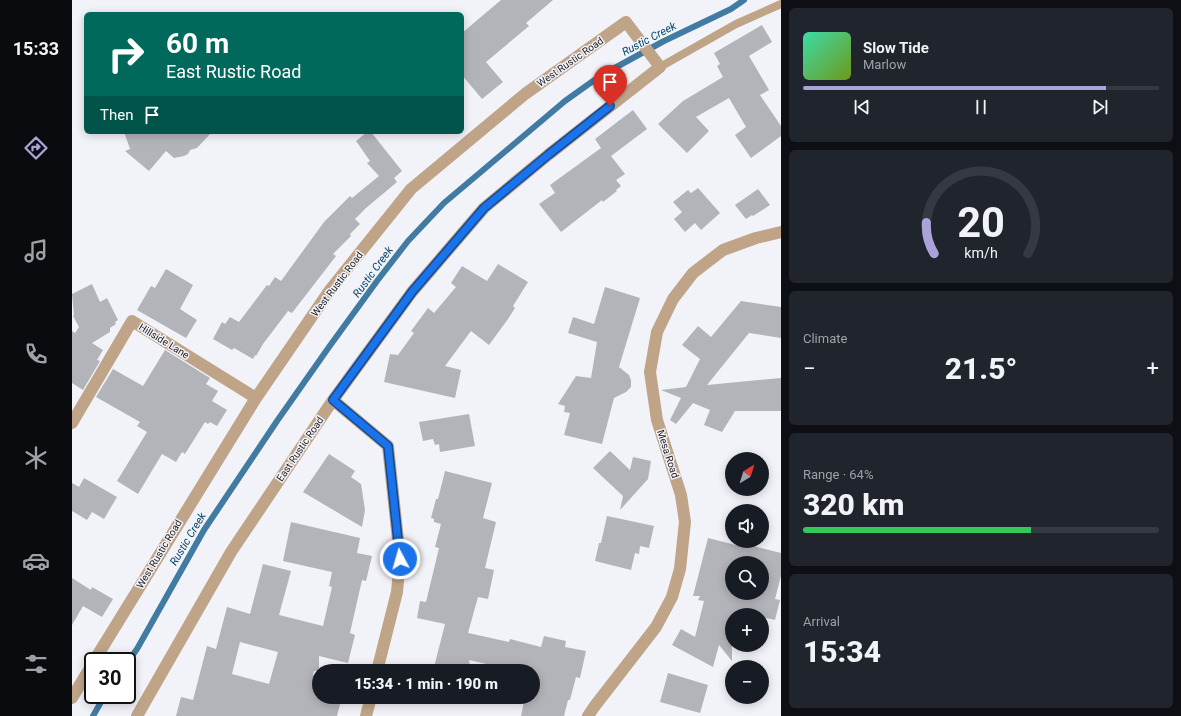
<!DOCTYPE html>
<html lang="en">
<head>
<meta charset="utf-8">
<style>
  :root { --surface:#171b24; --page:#20242c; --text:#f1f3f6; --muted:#9ea1a6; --line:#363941; --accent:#aaa2d9 }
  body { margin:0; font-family:Roboto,sans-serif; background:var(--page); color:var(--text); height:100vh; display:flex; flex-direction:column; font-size:15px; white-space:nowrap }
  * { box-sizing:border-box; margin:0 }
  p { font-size:13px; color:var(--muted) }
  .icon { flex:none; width:22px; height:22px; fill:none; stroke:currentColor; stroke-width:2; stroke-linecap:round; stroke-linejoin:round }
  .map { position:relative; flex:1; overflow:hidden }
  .drawer { display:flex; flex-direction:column; gap:8px; padding:8px; background:#0d0f14; width:400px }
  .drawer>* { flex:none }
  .hud { position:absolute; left:12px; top:12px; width:380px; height:122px; border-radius:6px; box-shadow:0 2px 10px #0003; background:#00695c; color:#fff; overflow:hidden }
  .needle { width:26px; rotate:38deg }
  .buttons { position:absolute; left:653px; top:452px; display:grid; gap:8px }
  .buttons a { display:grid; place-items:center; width:44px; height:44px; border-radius:50%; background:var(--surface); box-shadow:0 2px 10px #0003; font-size:20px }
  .speed { position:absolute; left:12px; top:652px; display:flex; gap:8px; font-size:20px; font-weight:700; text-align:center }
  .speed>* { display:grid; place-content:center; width:52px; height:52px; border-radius:50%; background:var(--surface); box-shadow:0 2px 10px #0003; line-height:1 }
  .speed .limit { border:2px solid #111; border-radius:6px; background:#fff; color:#111 }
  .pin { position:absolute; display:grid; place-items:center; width:34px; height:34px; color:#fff; margin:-41px -17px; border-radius:50% 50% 50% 0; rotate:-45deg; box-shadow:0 0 4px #0007 }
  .pin .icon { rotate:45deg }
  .me { position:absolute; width:44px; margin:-22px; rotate:354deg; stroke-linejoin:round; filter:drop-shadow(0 0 3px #0008) }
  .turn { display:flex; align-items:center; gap:14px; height:84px; padding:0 16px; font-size:18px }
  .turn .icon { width:52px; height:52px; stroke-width:2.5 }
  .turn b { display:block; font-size:28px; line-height:34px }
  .then { display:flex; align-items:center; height:38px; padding:0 16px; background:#0003; gap:8px; font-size:15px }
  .big { font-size:30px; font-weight:800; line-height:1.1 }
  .drawer .card { flex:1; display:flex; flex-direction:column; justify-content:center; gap:6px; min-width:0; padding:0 14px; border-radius:6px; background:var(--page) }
  .drawer .dial { align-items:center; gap:0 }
  .dial svg { height:104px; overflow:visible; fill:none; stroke:var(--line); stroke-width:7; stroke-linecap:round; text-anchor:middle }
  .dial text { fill:var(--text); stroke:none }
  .song { display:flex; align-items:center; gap:12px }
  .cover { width:48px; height:48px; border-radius:6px; background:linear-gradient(135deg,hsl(160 70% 55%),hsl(80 70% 35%)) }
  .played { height:4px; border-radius:2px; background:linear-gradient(90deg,var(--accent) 85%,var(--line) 85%) }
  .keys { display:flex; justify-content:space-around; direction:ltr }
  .heat { display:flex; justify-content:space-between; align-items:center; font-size:22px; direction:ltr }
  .charge { height:6px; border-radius:3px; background:linear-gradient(90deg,#34c759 64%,var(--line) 0) }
  .trip { position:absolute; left:240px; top:664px; width:228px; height:40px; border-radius:20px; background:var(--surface); box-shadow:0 2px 10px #0003; font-weight:800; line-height:40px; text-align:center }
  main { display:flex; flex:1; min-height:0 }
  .dock { display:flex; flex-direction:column; width:72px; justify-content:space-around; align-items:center; background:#090b0e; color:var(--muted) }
  .dock .icon { width:28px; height:28px }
  .dock .on { color:var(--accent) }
  .dock b { font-size:18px; color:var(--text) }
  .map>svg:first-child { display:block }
</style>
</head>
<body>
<main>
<nav class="dock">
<b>15:33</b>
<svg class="icon on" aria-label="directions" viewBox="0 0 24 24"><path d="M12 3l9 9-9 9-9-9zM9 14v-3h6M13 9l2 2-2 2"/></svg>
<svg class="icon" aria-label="music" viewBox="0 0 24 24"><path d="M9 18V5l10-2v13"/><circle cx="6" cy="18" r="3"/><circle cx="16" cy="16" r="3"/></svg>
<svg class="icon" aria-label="phone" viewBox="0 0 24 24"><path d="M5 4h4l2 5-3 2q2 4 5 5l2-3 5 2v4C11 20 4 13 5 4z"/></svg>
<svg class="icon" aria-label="climate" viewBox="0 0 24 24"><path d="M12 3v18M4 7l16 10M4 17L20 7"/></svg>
<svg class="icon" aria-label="car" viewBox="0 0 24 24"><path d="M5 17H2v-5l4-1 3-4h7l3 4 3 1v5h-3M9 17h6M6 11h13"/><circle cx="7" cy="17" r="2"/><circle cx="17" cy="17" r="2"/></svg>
<svg class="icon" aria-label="filters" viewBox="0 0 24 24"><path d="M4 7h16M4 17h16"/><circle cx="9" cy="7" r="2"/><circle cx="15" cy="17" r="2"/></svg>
</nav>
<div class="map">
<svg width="709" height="716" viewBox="0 0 709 716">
  <rect width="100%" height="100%" fill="#f2f2f9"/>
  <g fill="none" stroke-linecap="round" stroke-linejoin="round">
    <path stroke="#427ba1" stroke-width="6" d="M55 663 65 649 132 530 205 421 257 347 305 281 336 241 372 203 493 101 528 76 592 41 659 9 672 0
      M21 716 33 695"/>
  </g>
  <path fill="#b3b3ba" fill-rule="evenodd" d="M429 0H481L454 23 457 26 414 62 431 82 410 99 390 75V33Z
    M690 25 700 42 677 56 697 90 688 95 709 126V136L679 158 663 135 674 127 657 98 624 117 637 131 615 153 586 124 611 101 651 77 645 66 648 64 642 53Z
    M561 110 575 129 539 156 553 174 544 180 549 186 544 190 545 191 531 202 530 200 489 232 467 204 483 193 478 185 529 148 523 139Z
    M52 132H140L125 148 118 150 116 154 112 156 102 158 94 151 77 171 53 151 58 149Z
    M295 132H299L330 171 322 178 325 182 294 208 283 219 288 224 278 234 279 236 261 254 264 256 220 313 216 311 191 344 184 356 183 355 181 359 162 348 160 350 141 339 150 322 153 324 158 317 167 322 195 285 197 286 203 277 209 281 252 222 278 196 280 198 307 176 295 163 298 161 284 141Z
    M626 188 648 213 629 230 623 223 613 232 602 219 610 212 601 202 616 190 619 193Z
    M686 189 698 205 681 216 680 215 674 219 663 205Z
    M426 264 456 282 441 306 443 308 436 319 417 345 399 331 373 366 389 370 383 398 312 382 318 354 326 355 342 333 339 331 356 308 362 313 384 287 379 283 390 266 415 281Z
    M94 269 121 285 108 309 125 320 114 338 65 310 79 286 83 288Z
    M20 284 28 302 35 298 46 320 43 322 44 324 38 328V332L20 343 31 350 25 360 28 361 11 390 0 383V331L3 333 7 327 1 316 2 315 0 294Z
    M533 287 568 298 547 367 557 375 559 380V387L554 392 542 398 530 444 492 435 498 413 492 412 493 406 486 404 504 376 519 378 525 342 496 333 501 317 522 324Z
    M669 301 709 307V338L677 333 635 385 709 378V411H663L650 432 632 425 638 410 621 403 604 424 598 420 609 398 589 390 614 387 628 359 610 345 626 326 639 337Z
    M93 350 138 378 134 384 146 391 140 401 155 410 145 426 138 422 136 424 133 422 113 454 110 452 104 462 90 454 66 494 45 481 75 432 65 426 68 422 24 397 41 369 71 386Z
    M397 414 403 446 368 452 367 444 363 445 361 439 351 441 347 422Z
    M538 451 558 470 561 457 579 461 576 479 548 510 551 496 521 468Z
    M257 454 283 471 279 477 289 484 293 510 290 527 231 492Z
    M373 471 420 483 411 518 424 522 413 568 422 570 416 599 406 597 396 633 437 642 438 639 469 647 472 636 494 641 493 647 514 651 508 678 504 677 498 700H496L492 716H449L453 697H461V671H444L397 660 399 671H361L373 624 345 618 348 601 354 602 367 548 363 547 369 524 362 522V519L359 518 364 499H366Z
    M12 478 45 497 32 519 20 512 15 520 0 511V483L7 487Z
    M535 516 582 526 577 548 568 546 567 554 563 553 559 570 523 561 527 543H529Z
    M219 522 288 538 285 553 300 556 294 581 290 580 278 633 283 635 276 663 247 656V671H242L241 675 247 677V697H270L265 716H104L109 697 121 700 135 646 144 649 155 607 178 614 191 564 219 571 207 615 251 626 260 587 257 586 260 572 211 561ZM168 642 206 652 197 684 160 674Z
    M636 538 664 545 665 542 709 553V576L703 599 708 600 703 620 690 617V615H660V661L647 645 641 667 600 645 609 629 623 637 632 601 626 600 628 596H621ZM660 563H690V593H660Z
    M0 578 19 590 20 587 41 599 30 617 11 606 0 625Z
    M596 673 636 685 628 713 588 702Z"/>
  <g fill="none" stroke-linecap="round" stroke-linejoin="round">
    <path stroke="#bfa488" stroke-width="8" d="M588 67 664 24 709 4"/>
    <path stroke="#bfa488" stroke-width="12" d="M261 400 316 446 328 559 325 592 305 671
      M0 423 60 321 184 398
      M22 661 184 398 258 290 339 189 453 94 554 22 588 67 476 155 412 208 340 292 261 400 159 552 65 716
      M0 698 21 663
      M294 716 299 697
      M516 716 522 707 584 627 600 597 608 569 613 522 609 495 585 420 578 372 585 332 601 299 621 273 651 250 684 238 709 232"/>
  </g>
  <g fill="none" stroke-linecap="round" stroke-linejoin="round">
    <g stroke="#114b97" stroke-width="10">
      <path id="route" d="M328 559 316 446 261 400 340 292 412 208 476 155 538 106"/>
    </g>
    <use href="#route" stroke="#1a73e8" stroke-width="7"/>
  </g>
  <g text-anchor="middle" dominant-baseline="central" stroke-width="3" stroke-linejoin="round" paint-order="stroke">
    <g font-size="10" fill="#1b1b1e" stroke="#f2f2f9">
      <text transform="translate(498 62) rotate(-35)">West Rustic Road</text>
      <text transform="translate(265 284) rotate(-53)">West Rustic Road</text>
      <text transform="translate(92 341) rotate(32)">Hillside Lane</text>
      <text transform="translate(228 449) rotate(-56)">East Rustic Road</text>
      <text transform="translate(596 454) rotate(72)">Mesa Road</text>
      <text transform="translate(87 554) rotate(-59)">West Rustic Road</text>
    </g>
    <g font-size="11" font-style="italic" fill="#004669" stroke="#f2f2f9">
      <text transform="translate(577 39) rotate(-28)">Rustic Creek</text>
      <text transform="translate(301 272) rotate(-54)">Rustic Creek</text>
      <text transform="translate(116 539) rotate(-59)">Rustic Creek</text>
    </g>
  </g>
</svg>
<div class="buttons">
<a><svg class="needle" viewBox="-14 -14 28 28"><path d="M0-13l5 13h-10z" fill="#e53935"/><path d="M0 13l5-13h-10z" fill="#9ea1a6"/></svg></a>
<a><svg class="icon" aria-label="sound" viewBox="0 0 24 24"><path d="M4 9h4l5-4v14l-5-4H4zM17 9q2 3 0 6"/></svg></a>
<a><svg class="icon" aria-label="search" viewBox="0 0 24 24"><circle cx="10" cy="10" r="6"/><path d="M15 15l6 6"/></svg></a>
<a>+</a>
<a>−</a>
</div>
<div class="speed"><div class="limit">30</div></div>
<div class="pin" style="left:538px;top:106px;background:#d93025"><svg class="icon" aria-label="arrive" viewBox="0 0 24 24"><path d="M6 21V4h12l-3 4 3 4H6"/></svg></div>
<svg class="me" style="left:328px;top:559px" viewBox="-20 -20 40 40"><circle r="17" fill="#1a73e8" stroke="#fff" stroke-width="3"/><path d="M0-11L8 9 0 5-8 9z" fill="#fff"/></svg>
<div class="trip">15:34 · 1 min · 190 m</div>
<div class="hud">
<div class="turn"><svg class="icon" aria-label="right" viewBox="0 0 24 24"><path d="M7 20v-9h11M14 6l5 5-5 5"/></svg><div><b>60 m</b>East Rustic Road</div></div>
<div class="then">Then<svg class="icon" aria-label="arrive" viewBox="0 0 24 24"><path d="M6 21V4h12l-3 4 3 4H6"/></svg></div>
</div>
</div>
<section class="drawer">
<div class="card">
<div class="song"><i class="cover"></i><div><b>Slow Tide</b><p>Marlow</p></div></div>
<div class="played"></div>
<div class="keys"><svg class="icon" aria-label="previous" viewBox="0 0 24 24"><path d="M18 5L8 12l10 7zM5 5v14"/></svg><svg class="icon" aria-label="pause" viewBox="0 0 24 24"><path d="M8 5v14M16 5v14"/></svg><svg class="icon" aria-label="next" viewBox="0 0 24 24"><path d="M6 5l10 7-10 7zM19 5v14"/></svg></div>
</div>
<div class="card dial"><svg viewBox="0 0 100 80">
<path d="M14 69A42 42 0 1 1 86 69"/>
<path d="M14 69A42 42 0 0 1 8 45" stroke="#aaa2d9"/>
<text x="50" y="56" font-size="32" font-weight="700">20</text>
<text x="50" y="72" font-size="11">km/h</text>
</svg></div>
<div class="card"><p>Climate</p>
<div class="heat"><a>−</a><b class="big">21.5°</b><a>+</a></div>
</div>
<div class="card"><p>Range · 64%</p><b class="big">320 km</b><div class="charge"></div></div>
<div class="card"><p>Arrival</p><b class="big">15:34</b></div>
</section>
</main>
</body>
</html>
